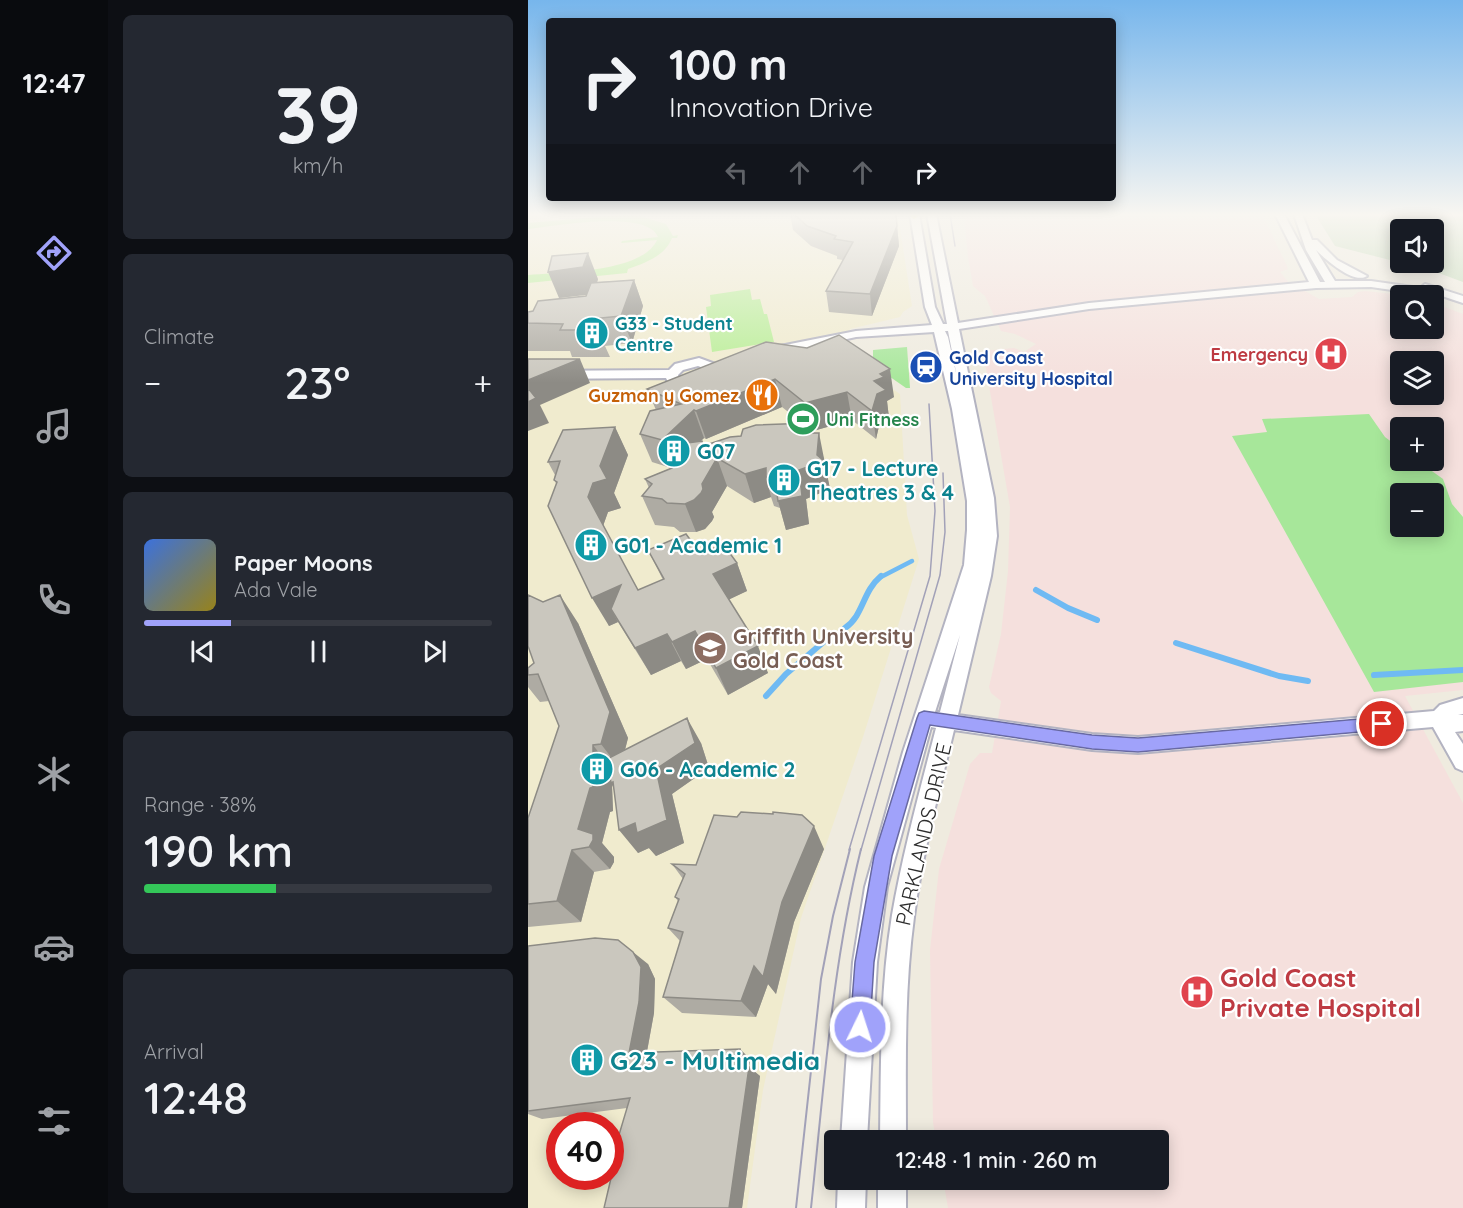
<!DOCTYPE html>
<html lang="en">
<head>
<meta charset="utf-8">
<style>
  :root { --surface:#171b24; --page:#242831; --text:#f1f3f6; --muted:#9ea1a6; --line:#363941; --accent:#a0a2fa }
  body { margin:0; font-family:Quicksand,sans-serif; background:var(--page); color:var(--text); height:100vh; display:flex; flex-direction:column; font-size:22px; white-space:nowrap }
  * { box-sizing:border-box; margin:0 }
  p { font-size:20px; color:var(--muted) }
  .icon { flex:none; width:33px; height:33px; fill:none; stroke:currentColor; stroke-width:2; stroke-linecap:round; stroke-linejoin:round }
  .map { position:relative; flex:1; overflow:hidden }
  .panel { display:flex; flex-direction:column; gap:15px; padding:15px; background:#0d0f14; width:420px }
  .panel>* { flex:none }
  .guide { position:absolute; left:18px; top:18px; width:570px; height:183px; border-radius:6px; box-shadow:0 3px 15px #0003; background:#171b24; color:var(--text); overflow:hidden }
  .controls { position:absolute; left:862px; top:219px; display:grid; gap:12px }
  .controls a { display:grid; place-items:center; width:54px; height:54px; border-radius:6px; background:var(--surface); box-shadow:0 3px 15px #0003; font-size:30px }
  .speed { position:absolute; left:18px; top:1112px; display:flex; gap:12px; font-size:30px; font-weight:700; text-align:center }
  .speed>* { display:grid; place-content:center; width:78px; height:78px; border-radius:50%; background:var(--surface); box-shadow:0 3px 15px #0003; line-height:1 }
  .speed .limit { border:9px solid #d22; background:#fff; color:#111 }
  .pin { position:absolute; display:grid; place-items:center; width:51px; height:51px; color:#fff; margin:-26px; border:3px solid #fff; border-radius:50%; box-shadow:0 2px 6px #0007 }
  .me { position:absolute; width:66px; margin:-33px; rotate:4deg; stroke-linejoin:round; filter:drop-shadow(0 0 4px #0008) }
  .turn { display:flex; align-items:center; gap:21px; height:126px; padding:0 24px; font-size:27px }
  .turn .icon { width:78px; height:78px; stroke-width:2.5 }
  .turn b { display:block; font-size:42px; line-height:51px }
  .lanes { display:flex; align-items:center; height:57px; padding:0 24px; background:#0003; justify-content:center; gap:30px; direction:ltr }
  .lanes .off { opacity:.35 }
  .big { font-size:45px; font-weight:600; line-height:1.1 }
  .panel .tile { flex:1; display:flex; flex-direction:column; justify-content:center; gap:9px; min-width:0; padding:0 21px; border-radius:9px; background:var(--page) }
  .panel .dial { align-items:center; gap:0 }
  .dial b { font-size:78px; line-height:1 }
  .song { display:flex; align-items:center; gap:18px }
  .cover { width:72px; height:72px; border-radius:9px; background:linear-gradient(135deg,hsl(220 70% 55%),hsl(50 70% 35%)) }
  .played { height:6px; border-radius:3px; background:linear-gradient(90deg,var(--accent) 25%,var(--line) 25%) }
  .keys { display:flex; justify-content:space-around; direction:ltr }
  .heat { display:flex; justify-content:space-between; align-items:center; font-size:33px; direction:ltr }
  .charge { height:9px; border-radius:4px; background:linear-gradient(90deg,#34c759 38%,var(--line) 0) }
  .trip { position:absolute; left:296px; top:1130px; width:345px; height:60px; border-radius:6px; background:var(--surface); box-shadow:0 3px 15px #0003; font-weight:600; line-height:60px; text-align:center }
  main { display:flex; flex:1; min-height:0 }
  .tabs { display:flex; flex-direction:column; width:108px; justify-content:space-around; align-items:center; background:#090b0e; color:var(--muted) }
  .tabs .icon { width:42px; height:42px }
  .tabs .current { color:var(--accent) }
  .tabs b { font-size:27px; color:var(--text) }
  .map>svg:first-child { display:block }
</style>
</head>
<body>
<main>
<nav class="tabs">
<b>12:47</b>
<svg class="icon current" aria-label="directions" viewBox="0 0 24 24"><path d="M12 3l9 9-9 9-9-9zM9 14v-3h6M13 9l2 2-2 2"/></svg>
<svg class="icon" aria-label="music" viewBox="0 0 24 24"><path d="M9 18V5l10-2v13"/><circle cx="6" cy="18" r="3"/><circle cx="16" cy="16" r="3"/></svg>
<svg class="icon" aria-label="phone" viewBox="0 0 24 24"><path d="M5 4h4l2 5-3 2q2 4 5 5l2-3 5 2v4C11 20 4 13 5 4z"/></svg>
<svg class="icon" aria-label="climate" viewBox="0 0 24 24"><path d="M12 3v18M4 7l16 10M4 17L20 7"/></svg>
<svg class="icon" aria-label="car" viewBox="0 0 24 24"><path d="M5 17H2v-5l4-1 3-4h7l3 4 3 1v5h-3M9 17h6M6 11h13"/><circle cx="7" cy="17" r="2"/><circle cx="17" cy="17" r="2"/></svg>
<svg class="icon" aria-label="filters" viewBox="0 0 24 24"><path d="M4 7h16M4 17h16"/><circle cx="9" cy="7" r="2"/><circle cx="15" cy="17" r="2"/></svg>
</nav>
<section class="panel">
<div class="tile dial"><b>39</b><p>km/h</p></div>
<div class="tile"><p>Climate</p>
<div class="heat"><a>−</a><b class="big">23°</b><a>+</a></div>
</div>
<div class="tile">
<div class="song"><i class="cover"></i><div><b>Paper Moons</b><p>Ada Vale</p></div></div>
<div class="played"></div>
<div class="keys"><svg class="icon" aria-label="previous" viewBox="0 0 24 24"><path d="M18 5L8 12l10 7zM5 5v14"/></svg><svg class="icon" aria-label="pause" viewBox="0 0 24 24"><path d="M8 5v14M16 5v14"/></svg><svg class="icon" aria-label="next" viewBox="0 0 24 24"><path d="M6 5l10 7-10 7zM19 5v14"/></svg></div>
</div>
<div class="tile"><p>Range · 38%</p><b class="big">190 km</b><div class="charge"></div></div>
<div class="tile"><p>Arrival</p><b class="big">12:48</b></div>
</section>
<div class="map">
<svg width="935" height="1208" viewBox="0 0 935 1208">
  <rect width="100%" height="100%" fill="#efebdf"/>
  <path fill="#f0ebce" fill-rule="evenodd" d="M0 214H368L371 222 384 306 375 312 372 317 322 329 315 342 350 379 372 394 379 515 391 559 335 737 273 918 235 1090 219 1208H0ZM32 1125H82V1176H32Z"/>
  <path fill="#f5e0dd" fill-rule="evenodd" d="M436 214H734L759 266 760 269 752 272 767 290 777 291 791 299 824 297 830 292 837 291 874 295 873 328H906V303L935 314V690L877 696 935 803V1208H420L415 1179H630V1140H408L405 1122 402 950 411 869 442 764 452 753H464L473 701 463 693 461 687 473 634 480 571 482 507 455 351 486 348 496 352 508 344 487 334 473 331 457 296 445 286 440 257ZM873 362H906V394H873ZM873 428H906V460H873ZM873 494H906V526H873Z"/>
  <path fill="#a7e79a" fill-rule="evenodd" d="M379 347 382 388H378L345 365V350Z
    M841 414 857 437 873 449V460L890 461 915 479 924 504 935 517V682L846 692 704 436 739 432 734 419ZM873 494H906V526H873Z"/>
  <path fill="#c1d9b6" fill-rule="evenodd" d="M787 214H894L935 216V282L905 271 807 246ZM873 230H906V262H873Z"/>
  <path fill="#b9ee96" d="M102 214H110L103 215 110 216 111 214H121L112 216 138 224 145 236 150 235 149 238H144C137 256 117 263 100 269L99 273 0 283V275C32 272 114 273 129 240L93 243 94 241 130 237C120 209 25 226 0 229V223Z
    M222 289 224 300 232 299 236 314H239L246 342 184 352 178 307 183 306 182 295Z"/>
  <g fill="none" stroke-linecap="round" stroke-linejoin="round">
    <path stroke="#6fbaf3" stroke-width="4.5" d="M351 578 384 561"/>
    <path stroke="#6fbaf3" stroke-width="6" d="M508 590 540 608 569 620
      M317 628C336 615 334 592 353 576
      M648 643 751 676 780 681
      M846 675 935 670
      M238 696 258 674 299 639"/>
    <g stroke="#b3b3c1" stroke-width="4">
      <path id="minor" d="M382 214H391L407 307 415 324H419L399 214H408L430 323 561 303 781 282 747 214H756L792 282H797L778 250 766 214H774L784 240H789L809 260 839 276C826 285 797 259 788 250L807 281H843L892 288 897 284 935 296V303L911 295 906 299V296L843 287 788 288 561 309 431 329 466 498 469 536 463 576 430 715 564 734 610 737 906 711 912 705 935 698V714L930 715H935V731L927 732 935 744V771L928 768 905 727 610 753 564 750 426 730C411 792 394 854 386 917 376 991 378 1065 378 1140H352C353 1065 352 990 364 915 375 852 392 790 408 728L403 727 359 887 349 962 339 1140H313L325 962 337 887 375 752 436 565 439 530V501L424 409 406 332 328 337 247 355 241 351 247 347 328 331 404 325 397 307ZM417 331H420L429 377 420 337ZM432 635 412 712H407Z
        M171 358 190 365 193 371C181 390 160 393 141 384L138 378 0 379V371L141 370 147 364ZM170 366 181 370C175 381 162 384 151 379L150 375 155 370Z
        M310 1179H338L337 1208H309Z
        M350 1179H378V1208H350Z"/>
    </g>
    <g stroke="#cdcdcd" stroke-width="4">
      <path id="major" d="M379 214H391L392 215 386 219Z"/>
    </g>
    <use href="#minor" fill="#fff" fill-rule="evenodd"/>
    <use href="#major" fill="#f6ed5d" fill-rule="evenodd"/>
    <path stroke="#a2a1b8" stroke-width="1.5" d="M422 214 427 246
      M321 850 402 576 407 511 401 404
      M333 850 412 575 417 532 415 473"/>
    <path stroke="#a2a1b8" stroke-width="2" d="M268 1208 293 979 305 916 322 849
      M283 1208C296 1087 304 966 333 849"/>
  </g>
  <path fill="#aeaba3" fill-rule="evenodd" d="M262 214H368L371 246 344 316 301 312 298 291 315 260 309 259V256L283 246 265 230Z
    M70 279 69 282 106 280 115 306 104 343 77 346 82 357H44L42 351H0V312L5 311 58 296 59 294 31 298Z
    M238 342 366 397 359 401 361 418 352 422 348 439 324 420 285 431 297 461V466L302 489 278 499 281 524 258 530 252 508 246 506 243 497 226 503 199 486 184 512 186 517 184 521 177 529 168 532H152L146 527 127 525 114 496 121 488 117 479 143 468 124 462 112 434 128 410 119 389ZM254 407 274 423 213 436 175 446 172 442 176 438 178 439ZM159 455V461L150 464Z
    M87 427 100 455 86 493 93 508 80 512 75 526 110 590 135 580 120 550 172 553 194 550 209 563 219 591 201 599 240 673 200 695 179 659 158 669 153 661 123 675 90 622 81 626 29 485 26 480 27 475 20 462Z
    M50 623 100 738 97 750 173 743 181 768 144 794 156 843 128 856 121 848 110 853 84 785 85 811 82 812 74 843 86 857V862L82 869 66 872 53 922 0 927V818L31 726 21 701 12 702 0 687V668Z
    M296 849 266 922 248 994 240 984 228 1017 154 1013 135 997 152 941 140 928 150 901 147 897 155 879 144 864 168 865Z
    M0 946 120 964 127 979 126 1013 119 1052 212 1049 222 1059 221 1067 232 1076 214 1208H76L99 1108 14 1119 0 1114Z"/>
  <path fill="#8d8b85" d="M369 226 371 246 344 316 342 294Z
    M60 253 70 279 66 294 31 298 20 272Z
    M106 280 115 306 104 343 93 316Z
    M52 359 62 383 12 405 21 423 0 431V380Z
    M362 369 366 397 359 401 361 418 352 422 348 439 344 411 346 381 352 374Z
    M247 379 254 407 178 439 168 411Z
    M319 392 324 420 285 431 289 451V462L277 403Z
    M166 410 176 438 145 468 134 440Z
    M87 427 100 455 86 493 93 508 80 512 75 526 60 497Z
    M291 433 302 489 278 499 281 524 258 530 250 501 271 470 289 455Z
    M189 458 199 486 184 512 186 517 184 521 177 529 168 532 157 504 183 468Z
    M238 468V477L243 497 226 503 217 474Z
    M209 563 219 591 196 602 185 574Z
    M93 585 83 609 90 622 81 626 64 598Z
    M32 595 50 623 100 738 92 769 73 744Z
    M167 631 179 659 158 669 144 642Z
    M139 634 153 661 123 675 107 648Z
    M230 646 240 673 200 695 188 668Z
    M159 718 173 743 181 768 144 794 156 843 128 856 121 848 110 853 91 830Z
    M65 745 84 770 85 782 102 807 84 785 85 811 82 812 74 843 86 857V862L82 869 61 847 50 829Z
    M286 826 296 849 266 922 248 994 240 984 228 1017 213 1001 226 966Z
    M44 850 66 872 53 922 29 901Z
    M105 952 120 964 127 979 126 1013 117 1062 101 1053Z
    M212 1049 222 1059 221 1067 232 1076 214 1208H201L209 1067Z"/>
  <path fill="#cac7be" stroke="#8d8b85" stroke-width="1.5" d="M266 214H368L369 226 342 294 298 291 325 242 306 239 308 236 279 226Z
    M60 253 55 267 20 272 24 256Z
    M106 280 93 316 62 319 70 330H32L35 324 0 323V312L5 311 10 301 58 296 63 283Z
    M311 335 362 369 352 374 356 377 346 381 358 390 349 394 344 411 319 392 277 403 247 379 168 411 166 410 134 440 112 434 122 411 153 404 119 389 238 342 279 348Z
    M0 359H52L0 380Z
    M0 388 8 398 0 402Z
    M283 423V433H291L289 455 296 461 271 470 274 496 250 501 247 481 238 477V468L217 474 189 458 174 484 175 489 173 493 166 500 157 504 139 503 134 499 114 496 124 484 117 479 144 468 143 465 159 461V443L174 441 175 446 202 437 213 436 215 429 228 425Z
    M87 427 72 466 79 479 65 483 60 497 110 590 136 579 120 550 158 534 172 553 192 546 194 550 198 548 209 563 185 574 230 646 188 668 167 631 144 642 139 634 107 648 83 609 93 585 64 598 20 506 29 482 26 480 32 461 20 462 35 430Z
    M0 595 15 602 32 595 82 712 73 744 65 745V787L62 788 50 829 65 834V840L61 847 44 850 29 901 0 904V818L31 726 10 674 0 675V668L6 663 0 646Z
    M159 718 167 743 128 769 139 820 109 833 107 823 91 830 85 782 83 783 79 759Z
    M213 812 245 814V812L274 815 286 826 254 902 235 977 226 966 213 1001 135 997 155 932 140 928 151 899 147 897 157 874 144 864 168 865 186 815 209 817Z
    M67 938 90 940 105 952 113 967 111 1002 101 1053 212 1049 209 1067H221L201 1208H76L84 1174H82V1165L102 1098 0 1111V946Z"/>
  <linearGradient id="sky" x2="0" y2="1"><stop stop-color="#77b6ec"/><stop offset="0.56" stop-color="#f8f6f1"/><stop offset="1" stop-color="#f8f6f1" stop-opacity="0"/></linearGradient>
  <rect width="935" height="383" fill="url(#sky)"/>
  <path fill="#a0a2fa" stroke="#6869a2" stroke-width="1.5" d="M396 711 564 735 610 738 854 717 860 719 862 724 860 728 854 730 610 752 564 749 402 725 364 856 346 962 342 1027 339 1034 332 1037 325 1034 322 1027 327 962 346 856 389 718 391 713Z"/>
  <defs>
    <g id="building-disc" transform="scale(1.725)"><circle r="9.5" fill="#0f9aa8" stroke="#fff"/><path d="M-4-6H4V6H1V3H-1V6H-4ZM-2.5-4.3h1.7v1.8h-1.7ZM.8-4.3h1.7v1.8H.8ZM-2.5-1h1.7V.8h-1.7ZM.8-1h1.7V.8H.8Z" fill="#fff"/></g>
    <g id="hospital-disc" transform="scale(1.725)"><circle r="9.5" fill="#e0444e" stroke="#fff"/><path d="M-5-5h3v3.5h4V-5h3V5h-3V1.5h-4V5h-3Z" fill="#fff"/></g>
    <g id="station-disc" transform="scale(1.725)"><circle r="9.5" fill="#1a4fb4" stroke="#fff"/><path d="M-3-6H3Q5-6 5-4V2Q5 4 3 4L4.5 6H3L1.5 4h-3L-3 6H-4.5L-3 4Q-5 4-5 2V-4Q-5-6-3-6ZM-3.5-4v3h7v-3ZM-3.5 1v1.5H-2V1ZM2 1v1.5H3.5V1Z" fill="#fff"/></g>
    <g id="restaurant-disc" transform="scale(1.725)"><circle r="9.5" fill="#e8710a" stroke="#fff"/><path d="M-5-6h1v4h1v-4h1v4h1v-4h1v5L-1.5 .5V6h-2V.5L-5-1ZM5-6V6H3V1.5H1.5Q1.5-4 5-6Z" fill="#fff"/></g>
    <g id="stadium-disc" transform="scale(1.725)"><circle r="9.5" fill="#2e9e5b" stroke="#fff"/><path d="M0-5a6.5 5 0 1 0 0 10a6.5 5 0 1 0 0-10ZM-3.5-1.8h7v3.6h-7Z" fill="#fff"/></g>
    <g id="university-disc" transform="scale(1.725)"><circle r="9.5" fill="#8d6e63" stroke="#fff"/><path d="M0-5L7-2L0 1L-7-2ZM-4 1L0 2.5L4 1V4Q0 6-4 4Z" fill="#fff"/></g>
  </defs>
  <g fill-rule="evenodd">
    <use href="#building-disc" x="64" y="333"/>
    <use href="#hospital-disc" x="803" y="354"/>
    <use href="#station-disc" x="398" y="367"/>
    <use href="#restaurant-disc" x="234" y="395"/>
    <use href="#stadium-disc" x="275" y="419"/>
    <use href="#building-disc" x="146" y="451"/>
    <use href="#building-disc" x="256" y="480"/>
    <use href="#building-disc" x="63" y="545"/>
    <use href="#university-disc" x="182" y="648"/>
    <use href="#building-disc" x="69" y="769"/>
    <use href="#hospital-disc" x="669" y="992"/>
    <use href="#building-disc" x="59" y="1060"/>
  </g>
  <g text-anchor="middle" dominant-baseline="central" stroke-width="4.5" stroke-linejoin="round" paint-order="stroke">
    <g font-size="18" font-weight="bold" fill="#0d838f" stroke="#fff" text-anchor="start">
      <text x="87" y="323">G33 - Student<tspan x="87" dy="21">Centre</tspan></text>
    </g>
    <g font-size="18" font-weight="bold" fill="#be3a42" stroke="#fff" text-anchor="end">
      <text x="780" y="354">Emergency</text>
    </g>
    <g font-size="18" font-weight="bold" fill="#164399" stroke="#fff" text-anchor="start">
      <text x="421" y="357">Gold Coast<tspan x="421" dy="21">University Hospital</tspan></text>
    </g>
    <g font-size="18" font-weight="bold" fill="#c56008" stroke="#fff" text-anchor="end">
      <text x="211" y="395">Guzman y Gomez</text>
    </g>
    <g font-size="18" font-weight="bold" fill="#27864d" stroke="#fff" text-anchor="start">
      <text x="298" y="419">Uni Fitness</text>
    </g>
    <g font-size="21" font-weight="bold" fill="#0d838f" stroke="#fff" text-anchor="start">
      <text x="169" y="451">G07</text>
      <text x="279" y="468">G17 - Lecture<tspan x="279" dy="24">Theatres 3 &amp; 4</tspan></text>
      <text x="86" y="545">G01 - Academic 1</text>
      <text x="92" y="769">G06 - Academic 2</text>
    </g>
    <g font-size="21" font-weight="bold" fill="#785e54" stroke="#fff" text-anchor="start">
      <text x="205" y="636">Griffith University<tspan x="205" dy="24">Gold Coast</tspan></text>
    </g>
    <g font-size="21" fill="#2d2d2d" stroke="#fff">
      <text transform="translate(395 834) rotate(-77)">PARKLANDS DRIVE</text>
    </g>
    <g font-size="26" font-weight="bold" fill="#be3a42" stroke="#fff" text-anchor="start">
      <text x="692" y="977">Gold Coast<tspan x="692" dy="30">Private Hospital</tspan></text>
    </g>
    <g font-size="26" font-weight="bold" fill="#0d838f" stroke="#fff" text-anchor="start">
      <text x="82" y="1060">G23 - Multimedia</text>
    </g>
  </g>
</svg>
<div class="controls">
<a><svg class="icon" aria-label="sound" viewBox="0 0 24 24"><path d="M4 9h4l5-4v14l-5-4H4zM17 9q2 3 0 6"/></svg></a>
<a><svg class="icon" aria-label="search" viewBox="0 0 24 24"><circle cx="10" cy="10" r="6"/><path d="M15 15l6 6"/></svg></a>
<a><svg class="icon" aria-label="layers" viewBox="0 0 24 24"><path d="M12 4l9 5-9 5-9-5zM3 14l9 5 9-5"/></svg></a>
<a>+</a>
<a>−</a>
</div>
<div class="speed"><div class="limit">40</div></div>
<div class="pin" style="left:854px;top:724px;background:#d93025"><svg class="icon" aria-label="arrive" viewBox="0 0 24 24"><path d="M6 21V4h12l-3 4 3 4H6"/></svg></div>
<svg class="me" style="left:332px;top:1027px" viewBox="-20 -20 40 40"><circle r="17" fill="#a0a2fa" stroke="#fff" stroke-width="3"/><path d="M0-11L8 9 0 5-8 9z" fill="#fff"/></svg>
<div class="trip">12:48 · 1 min · 260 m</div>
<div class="guide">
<div class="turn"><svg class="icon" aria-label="right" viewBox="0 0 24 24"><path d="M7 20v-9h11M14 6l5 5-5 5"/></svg><div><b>100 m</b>Innovation Drive</div></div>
<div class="lanes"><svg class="icon off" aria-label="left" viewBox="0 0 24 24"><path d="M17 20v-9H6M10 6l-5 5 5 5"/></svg><svg class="icon off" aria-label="ahead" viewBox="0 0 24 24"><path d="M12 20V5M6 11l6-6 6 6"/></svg><svg class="icon off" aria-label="ahead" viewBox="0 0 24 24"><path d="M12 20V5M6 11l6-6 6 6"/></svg><svg class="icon" aria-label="right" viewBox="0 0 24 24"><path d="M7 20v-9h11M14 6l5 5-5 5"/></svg></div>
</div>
</div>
</main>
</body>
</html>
